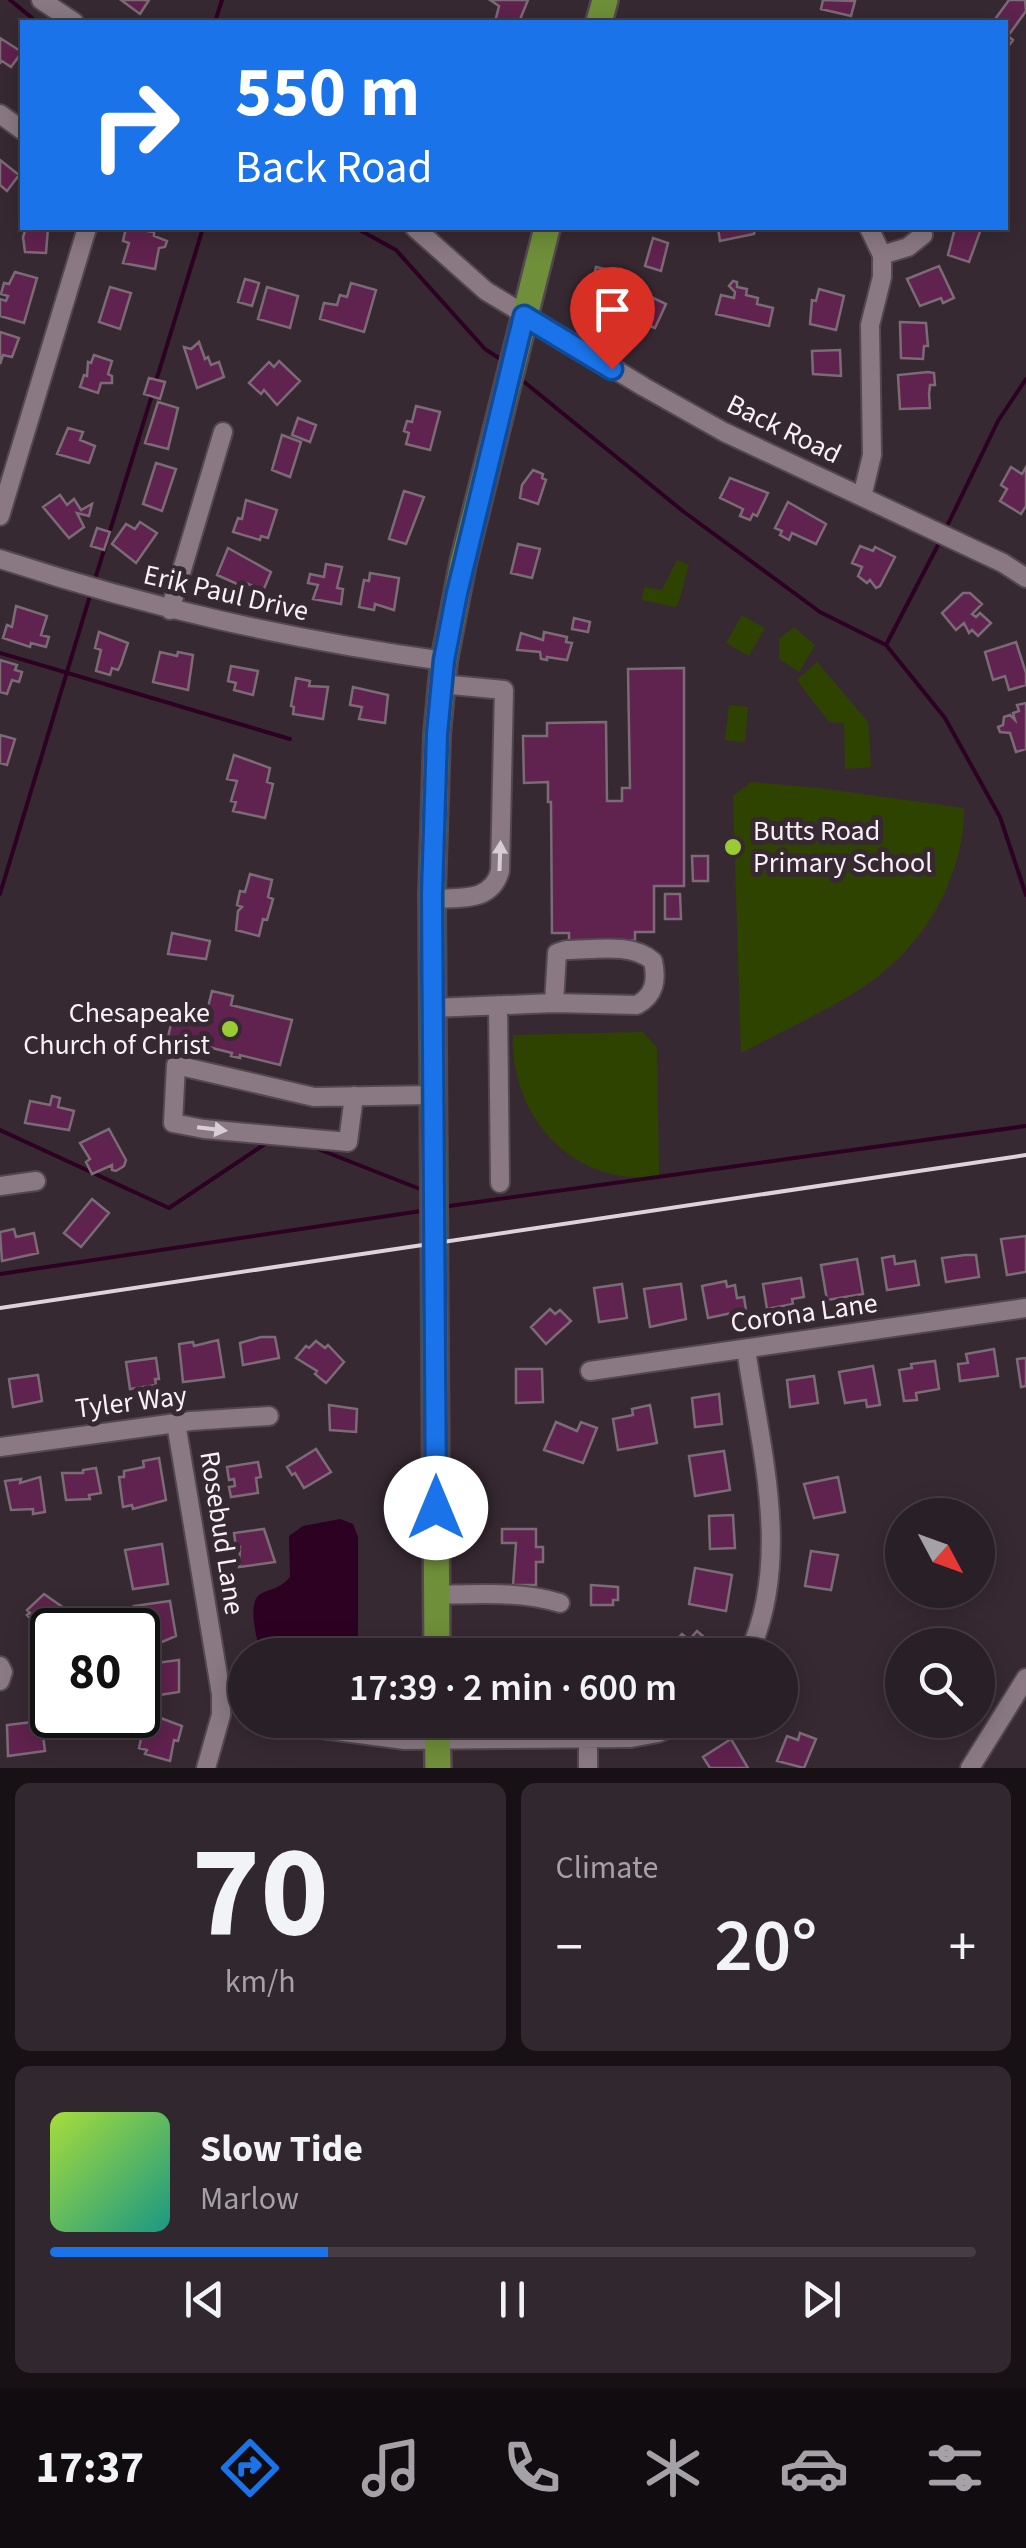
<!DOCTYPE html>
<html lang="en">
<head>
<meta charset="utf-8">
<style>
  :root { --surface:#291f26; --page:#31272e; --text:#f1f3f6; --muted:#a5a2a7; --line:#453d43; --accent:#1a73e8 }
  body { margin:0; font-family:"Source Sans 3",sans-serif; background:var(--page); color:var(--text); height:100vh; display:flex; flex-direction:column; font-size:38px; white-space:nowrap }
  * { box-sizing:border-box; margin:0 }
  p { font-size:32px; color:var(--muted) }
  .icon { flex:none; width:55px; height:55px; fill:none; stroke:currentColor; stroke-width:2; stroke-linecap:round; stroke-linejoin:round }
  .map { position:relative; height:1768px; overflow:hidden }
  .drawer { display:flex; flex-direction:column; gap:15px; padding:15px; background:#171115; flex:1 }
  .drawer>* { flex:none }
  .banner { position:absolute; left:20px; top:20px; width:988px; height:210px; border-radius:0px; box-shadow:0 5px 25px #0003,0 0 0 2px var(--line); background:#1a73e8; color:#fff; overflow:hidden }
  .needle { width:65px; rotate:131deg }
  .tools { position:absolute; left:885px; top:1498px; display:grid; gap:20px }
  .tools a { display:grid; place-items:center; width:110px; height:110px; border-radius:50%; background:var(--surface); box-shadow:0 5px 25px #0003,0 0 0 2px var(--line); font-size:50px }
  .speed { position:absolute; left:30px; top:1608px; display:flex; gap:20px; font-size:50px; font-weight:700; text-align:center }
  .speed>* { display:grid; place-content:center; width:130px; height:130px; border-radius:50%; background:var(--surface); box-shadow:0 5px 25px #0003,0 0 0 2px var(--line); line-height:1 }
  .speed .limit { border:5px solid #111; border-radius:15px; background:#fff; color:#111 }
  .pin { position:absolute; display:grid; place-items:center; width:85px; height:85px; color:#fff; margin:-102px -42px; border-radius:50% 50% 50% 0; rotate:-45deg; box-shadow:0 0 10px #0007 }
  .pin .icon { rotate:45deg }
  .me { position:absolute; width:110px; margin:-55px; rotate:0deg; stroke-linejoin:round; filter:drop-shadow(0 0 8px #0008) }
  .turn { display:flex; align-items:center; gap:35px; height:210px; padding:0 50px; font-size:45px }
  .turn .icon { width:130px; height:130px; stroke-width:2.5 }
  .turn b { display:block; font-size:70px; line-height:85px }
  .big { font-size:75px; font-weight:600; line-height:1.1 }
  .drawer .widget { flex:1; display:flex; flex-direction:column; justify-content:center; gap:15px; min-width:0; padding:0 35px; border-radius:15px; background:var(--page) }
  .drawer .dial { align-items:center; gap:0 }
  .dial b { font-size:130px; line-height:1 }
  .song { display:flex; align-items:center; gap:30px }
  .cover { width:120px; height:120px; border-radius:15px; background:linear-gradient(135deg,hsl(80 70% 55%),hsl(170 70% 35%)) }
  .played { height:10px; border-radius:5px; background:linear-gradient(90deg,var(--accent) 30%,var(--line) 30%) }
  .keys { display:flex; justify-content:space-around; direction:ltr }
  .heat { display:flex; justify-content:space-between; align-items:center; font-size:55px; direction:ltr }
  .drawer .tiles { flex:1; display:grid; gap:15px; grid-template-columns:1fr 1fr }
  .widget:last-child { grid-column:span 2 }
  .trip { position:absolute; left:228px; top:1638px; width:570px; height:100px; border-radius:50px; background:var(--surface); box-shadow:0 5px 25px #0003,0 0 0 2px var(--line); font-weight:600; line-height:100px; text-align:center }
  .dock { display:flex; height:160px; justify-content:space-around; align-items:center; background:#100c0f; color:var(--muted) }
  .dock .icon { width:70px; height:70px }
  .dock .current { color:var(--accent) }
  .dock b { font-size:45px; color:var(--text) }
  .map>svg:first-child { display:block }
</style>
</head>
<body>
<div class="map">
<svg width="1026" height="1768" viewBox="0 0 1026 1768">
  <rect width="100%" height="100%" fill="#372932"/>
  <path fill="#2f4301" d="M677 560 689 565C683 581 684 591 676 607L642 600 644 587 662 590Z
    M742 615 765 628 749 656 726 643Z
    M794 627 815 645 799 672 779 659V639Z
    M817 662 868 722 871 767 845 769 844 723 829 722 797 680Z
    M729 705 748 707 745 742 725 740Z
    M751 782 818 788 964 808C965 869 930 936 881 974 840 1006 787 1028 741 1053L733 796Z
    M643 1032 657 1048 659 1176C574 1188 510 1117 513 1035Z"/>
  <path fill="#2d0122" d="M340 1519 353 1524 358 1537V1655H260C258 1639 245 1601 262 1593 274 1588 282 1587 290 1577L289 1536 303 1526Z"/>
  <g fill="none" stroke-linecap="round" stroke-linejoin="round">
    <path stroke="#2d0122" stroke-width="4" d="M10 0 37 22
      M215 22 222 0
      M356 228 396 250 485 349 502 360
      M156 381 203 228
      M523 381 684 512 820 612 886 645 945 718 1000 817 1026 895
      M948 524 998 421 1026 379
      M96 576 152 395
      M886 645 938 545
      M0 653 290 739
      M0 894 89 599
      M0 1130 169 1208 268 1142
      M313 1147 420 1189
      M449 1206 1026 1126
      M0 1274 421 1211"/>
  </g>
  <path fill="#60224e" stroke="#7b6b75" stroke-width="2.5" d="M121 0H149L140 14Z
    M490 0H528L519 22H495L499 6Z
    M823 0 855 1 851 16 821 9Z
    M1009 0H1025L1026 11 1008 36 1013 40 1005 51V22H993Z
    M0 38 22 52 11 67 2 61 0 63Z
    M0 160 19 175 7 191 0 185Z
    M26 228H48L46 253 25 252 23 237Z
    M126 228 154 232V236L167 241 165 247 159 248 155 269 123 263 129 243 123 241Z
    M718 228H754L755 229 754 234 720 241Z
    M955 228 981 229 969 262 948 255Z
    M653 238 668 243 661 271 645 266Z
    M939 266 954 298 943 303 941 298 920 306 907 279Z
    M596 267 614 271 606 309 587 305Z
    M15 272 37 278 24 323 0 316V299L6 301 8 296 1 294 4 283 9 284Z
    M245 279 259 283 252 306 238 302Z
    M733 281 737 282V287L747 289 746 295 758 298 757 304 773 308 769 326 716 314 721 295 734 298 735 292 729 286Z
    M351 283 376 290 364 332 320 319 324 303 337 305 340 295 347 297Z
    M110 287 131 293 120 329 99 322Z
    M267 287 298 296 290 328 258 319Z
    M819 289 844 296 836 330 810 324 812 300 816 301Z
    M643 293 666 304 655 328 631 320Z
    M900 322 926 323 928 346H924L923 359 901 358Z
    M0 332 19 338 12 357 3 355 0 364Z
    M199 342 205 359 208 357 211 365 219 362 224 377 197 388 184 347 191 349Z
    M840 350 841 376 813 374 812 351Z
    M94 355 112 361 108 374 112 376V383H101L98 393 80 387 84 375 87 376 88 362 91 363Z
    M279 361 300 381 277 405 264 390 261 394 249 383 269 362 274 367Z
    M928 372 934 373 935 385H930L929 394 930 408 900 409 898 375Z
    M149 378 165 382 160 399 144 394Z
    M158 402 178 408 168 449 145 443Z
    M416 406 440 412 430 450 406 444 409 433 404 431 407 421 412 422Z
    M298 418 316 425 310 442 292 435Z
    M68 428 83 432 80 440 95 446 89 463 57 454Z
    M282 435 301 442 290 477 272 470Z
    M156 463 176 469 162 511 143 504Z
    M1011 467 1022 474 1026 467V506L1021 514 1000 501 1007 489 1001 485Z
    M533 470 543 474 542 478 546 480 538 504 520 498 522 485Z
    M730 478 768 493 757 516 753 514 750 520 740 516 743 509 720 498Z
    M404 491 424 497 406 544 389 539Z
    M60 495 67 505 74 499 81 510 92 504 89 516 77 513 84 527 69 538 43 507Z
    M246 500 277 510 268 538 261 536 260 540 233 532 238 518 242 519Z
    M788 502 826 524 816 544 792 533 789 540 780 535 782 531 775 528Z
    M140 522 157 533 136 563 112 544 126 524 135 529Z
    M97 528 110 532 104 550 91 546Z
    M518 544 540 549 532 578 511 573Z
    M860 546 873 551 875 547 895 557 880 586 876 588 870 580 867 583 858 576 862 567 852 563Z
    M228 548 271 572 263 591 246 583 244 587 217 575Z
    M326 564 342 567 337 588 343 589 341 604 313 599 318 585 308 583 310 574 324 577Z
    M370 573 399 578 394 610 375 604 374 610 359 607 364 580 369 581Z
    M963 593H970L982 604 972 614 976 617 980 613 991 623 978 636 972 630 969 633 964 623 956 630 942 613Z
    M16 606 47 616 41 635 49 637 46 647 31 643 30 647 3 638 7 625 12 627Z
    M574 618 590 622 588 632 572 629Z
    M99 632 128 643 121 664 118 670 112 668 110 675 96 671 101 650 95 648Z
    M544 632 567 637 566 642 572 643 567 660 547 657V660L541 659 540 652 517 650 521 633 543 640Z
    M1016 642 1026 673V685L1009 690 1005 676 993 680 985 652Z
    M160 652 177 656 178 652 193 655 188 690 153 682Z
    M0 660 17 665 15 670 22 672 19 682 12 680 7 694 0 692Z
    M231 666 258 671 253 695 234 690 236 683 228 681Z
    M684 668V886H654V932H635V940L569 941V933H552L551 802H548V782L524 783 523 736H547V723L606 722 607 801H622V788H630L628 669Z
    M296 678 310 681 309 686 328 687 323 719 293 714 294 707 291 706Z
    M353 687 388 695 385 723 359 719 362 707 350 705Z
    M1026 703V749L1016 752 1010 733 1000 732 998 727 1003 725 1004 717 1010 715 1015 720 1013 713 1019 711 1017 705Z
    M0 735 15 739 7 765 0 763Z
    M234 755 270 768 267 782 273 784 265 818 233 811 236 802 231 801 237 781 227 779Z
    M692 856H708V881H693Z
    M250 874 272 880 268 897 273 899 267 920 263 919 259 936 236 930 238 911 242 907 237 905 240 891 245 892Z
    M665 894H680L681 919H665Z
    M172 933 210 941 206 959 168 954Z
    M212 991 233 996 231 1005 292 1020 280 1065 240 1055V1058L231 1056 232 1053 168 1037 174 1011 205 1019Z
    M52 1096 60 1098 58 1107 74 1111 69 1130 25 1123 30 1101 50 1105Z
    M109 1129 126 1160 124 1166 116 1171 112 1170V1165L92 1174 86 1162 90 1159 80 1143Z
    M92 1199 109 1213 81 1247 64 1233Z
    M14 1229 16 1237 34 1233 38 1253 2 1261 0 1232Z
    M1026 1236V1272L1007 1275 1001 1239Z
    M965 1255H976L979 1277 946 1282 942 1258Z
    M894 1256 895 1264 915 1261 919 1285 887 1290 882 1258Z
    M857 1259 863 1294 827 1300 821 1265Z
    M801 1278 804 1297 792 1299 793 1304 767 1309 763 1284Z
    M726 1281 727 1287 735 1285 737 1298 744 1297 746 1310 708 1318 702 1286Z
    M622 1284 627 1318 599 1322 594 1288Z
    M681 1284 686 1319 650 1327 644 1289Z
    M550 1309 555 1314 560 1310 571 1321 546 1344 531 1327Z
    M261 1337H275L279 1358 243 1365 240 1343Z
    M218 1340 224 1377 183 1382 179 1344 193 1342 194 1346Z
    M316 1341 325 1348 328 1345 344 1362 326 1383 315 1374 317 1371 296 1358 306 1346 309 1348Z
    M994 1349 998 1376 960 1381 958 1364 968 1363 966 1354Z
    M156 1358 159 1379H155L156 1385 130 1389 126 1362Z
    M1026 1358V1386L1021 1387 1017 1359Z
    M935 1361 939 1389 916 1393 917 1400 904 1401 899 1370 912 1368 911 1364Z
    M873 1366 880 1405 867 1407 866 1400 845 1403 839 1372Z
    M516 1369H542L543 1402 516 1403Z
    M38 1375 42 1401 13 1407 9 1379Z
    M814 1376 818 1403 790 1407 787 1380Z
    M719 1394 722 1424 695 1427 692 1398Z
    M329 1405 357 1409 356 1432 330 1430Z
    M650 1405 657 1443 618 1450 613 1419 633 1415 632 1409Z
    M556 1422 577 1431 581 1422 597 1428 583 1463 544 1450Z
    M316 1449 331 1472 304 1488 295 1473 292 1475 287 1467Z
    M724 1451 730 1490 695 1496 689 1456Z
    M159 1458 166 1500 133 1509 132 1505 123 1507 119 1477H124V1471L144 1467 143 1461Z
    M258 1462 261 1477 256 1478 258 1493 231 1497 229 1487 235 1486 234 1479 229 1480 227 1467Z
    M96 1468 101 1493 89 1495 90 1499 66 1500 62 1473H83V1470Z
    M40 1477 45 1512 33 1514V1509L11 1510 5 1481 21 1479 20 1483Z
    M838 1477 845 1512 814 1518 804 1484Z
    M733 1515 735 1548 710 1549 709 1516Z
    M264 1529 275 1562 239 1567 240 1547 236 1548 234 1533Z
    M502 1529H536V1547H543V1562H536V1585H513L516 1543H502Z
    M162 1544 168 1584 133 1589 125 1550Z
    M811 1551 838 1555 831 1590 805 1586Z
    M695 1568 732 1575 726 1611 689 1604Z
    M591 1585 618 1587V1600H613V1605H591Z
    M44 1594 61 1606 58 1609 70 1623 62 1630H52V1639L41 1650 31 1639 41 1630 27 1615 30 1613 27 1610Z
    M170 1601 176 1636 155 1645H138L139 1630 134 1606Z
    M697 1631 714 1646 706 1655H676L681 1649 674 1643 682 1634 689 1640Z
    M179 1660V1692L153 1696 152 1692 142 1693 141 1683 150 1681 148 1664Z
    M48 1663 52 1664V1705L41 1703Z
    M158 1717 182 1726 178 1741 174 1740 170 1761 145 1754 147 1750 139 1748 141 1739 134 1737 136 1729 144 1731 147 1721 156 1724Z
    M41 1721 45 1751 8 1756 7 1725Z
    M800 1733 816 1739 804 1768 777 1761 787 1736 798 1740Z
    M731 1739 748 1768H710L703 1757Z"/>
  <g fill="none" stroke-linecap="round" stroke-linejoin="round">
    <g stroke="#53484f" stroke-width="22">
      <path id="minor" d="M41 0 74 22
        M0 114 22 130
        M415 228 486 291 644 387 724 432 1003 563 1026 578
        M882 255 908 247 923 235 922 228
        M862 497 872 455 870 325 882 277V255L869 228
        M0 516 87 228
        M0 559C150 608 288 639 444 661
        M170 610 223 432
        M432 899C460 897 491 903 500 871L504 690 441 684
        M498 1005 500 1183
        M433 1008 554 1003 637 1005C655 995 657 980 653 961 631 942 593 950 566 950L557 953 554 1003
        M354 1096 348 1142 204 1129 173 1123 176 1065 314 1097 433 1095
        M0 1186 36 1181
        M746 1349C760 1447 793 1560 748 1655
        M590 1371 1026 1308
        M176 1423 221 1694V1715L206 1768
        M0 1447 191 1421 269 1416
        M437 1595C477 1594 521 1591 560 1603
        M0 1666 3 1672 0 1681
        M252 1720 405 1740 631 1738 658 1733 688 1720
        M588 1768V1740
        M970 1768 1026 1678"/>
    </g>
    <g stroke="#53484f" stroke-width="30">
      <path id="highway" d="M599 22 605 0
        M437 1655 432 894 437 734 444 661 463 563 547 228
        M437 1720 438 1768"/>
    </g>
    <use href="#minor" stroke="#8a7983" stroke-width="18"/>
    <use href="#highway" stroke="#708f3a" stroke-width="25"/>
    <path stroke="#ddd3d9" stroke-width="4" d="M0 1308 1026 1155"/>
  </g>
  <defs><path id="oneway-solid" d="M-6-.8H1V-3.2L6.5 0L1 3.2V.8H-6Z" transform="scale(2.5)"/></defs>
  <g fill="#d8cdd4">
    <use href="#oneway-solid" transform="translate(500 856) rotate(-88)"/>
    <use href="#oneway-solid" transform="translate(212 1129) rotate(7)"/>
  </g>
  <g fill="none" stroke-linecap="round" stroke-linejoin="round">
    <g stroke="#114b97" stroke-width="25">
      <path id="route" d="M436 1508 432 894 437 734 444 660 457 593 524 316 612 369"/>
    </g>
    <use href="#route" stroke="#1a73e8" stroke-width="18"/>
  </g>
  <g fill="#9acb35" stroke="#372932" stroke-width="4">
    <circle cx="733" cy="847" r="10"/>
    <circle cx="230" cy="1029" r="10"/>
  </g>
  <g text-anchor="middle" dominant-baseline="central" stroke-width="10" stroke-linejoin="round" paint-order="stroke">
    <g font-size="28" fill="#faf1f6" stroke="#372932">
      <text transform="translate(784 429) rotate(26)">Back Road</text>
      <text transform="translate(226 593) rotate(13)">Erik Paul Drive</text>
      <text transform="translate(804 1313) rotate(-8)">Corona Lane</text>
      <text transform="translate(131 1402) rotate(-7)">Tyler Way</text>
      <text transform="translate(222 1533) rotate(81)">Rosebud Lane</text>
    </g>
    <g font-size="28" fill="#faf1f6" stroke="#372932" text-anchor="start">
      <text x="753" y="831">Butts Road<tspan x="753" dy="32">Primary School</tspan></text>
      <text x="210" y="1013" text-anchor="end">Chesapeake<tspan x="210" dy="32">Church of Christ</tspan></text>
    </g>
  </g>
</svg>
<div class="tools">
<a><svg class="needle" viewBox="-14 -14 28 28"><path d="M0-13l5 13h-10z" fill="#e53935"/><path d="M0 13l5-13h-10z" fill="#a5a2a7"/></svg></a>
<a><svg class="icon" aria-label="search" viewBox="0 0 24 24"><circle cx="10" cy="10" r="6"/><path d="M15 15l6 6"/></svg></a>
</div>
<div class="speed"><div class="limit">80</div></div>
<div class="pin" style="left:612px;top:369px;background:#d93025"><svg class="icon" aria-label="arrive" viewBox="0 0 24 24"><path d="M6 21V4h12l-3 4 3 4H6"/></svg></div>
<svg class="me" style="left:436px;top:1508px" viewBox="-20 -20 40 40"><circle r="19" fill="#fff"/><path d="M0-13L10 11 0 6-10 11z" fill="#1a73e8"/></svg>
<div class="trip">17:39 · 2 min · 600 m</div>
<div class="banner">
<div class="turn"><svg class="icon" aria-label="right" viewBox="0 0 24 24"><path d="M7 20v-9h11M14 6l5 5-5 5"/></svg><div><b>550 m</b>Back Road</div></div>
</div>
</div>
<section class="drawer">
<div class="tiles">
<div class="widget dial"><b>70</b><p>km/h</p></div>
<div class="widget"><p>Climate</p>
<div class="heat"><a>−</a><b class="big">20°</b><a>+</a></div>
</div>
<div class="widget">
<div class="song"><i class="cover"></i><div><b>Slow Tide</b><p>Marlow</p></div></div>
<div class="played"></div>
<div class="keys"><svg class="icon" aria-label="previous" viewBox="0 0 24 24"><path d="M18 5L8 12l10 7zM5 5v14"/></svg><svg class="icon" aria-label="pause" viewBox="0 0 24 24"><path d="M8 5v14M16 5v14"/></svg><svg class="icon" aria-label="next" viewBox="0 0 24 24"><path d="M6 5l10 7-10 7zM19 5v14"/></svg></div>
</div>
</div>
</section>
<nav class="dock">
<b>17:37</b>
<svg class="icon current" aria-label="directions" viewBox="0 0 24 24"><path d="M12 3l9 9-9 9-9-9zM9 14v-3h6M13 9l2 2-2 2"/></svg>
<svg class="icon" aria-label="music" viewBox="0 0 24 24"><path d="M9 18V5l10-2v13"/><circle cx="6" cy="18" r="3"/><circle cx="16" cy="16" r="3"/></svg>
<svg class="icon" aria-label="phone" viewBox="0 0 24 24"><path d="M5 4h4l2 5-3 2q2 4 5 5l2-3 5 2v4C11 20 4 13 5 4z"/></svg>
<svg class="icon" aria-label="climate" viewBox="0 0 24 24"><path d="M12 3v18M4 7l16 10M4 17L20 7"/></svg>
<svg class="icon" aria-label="car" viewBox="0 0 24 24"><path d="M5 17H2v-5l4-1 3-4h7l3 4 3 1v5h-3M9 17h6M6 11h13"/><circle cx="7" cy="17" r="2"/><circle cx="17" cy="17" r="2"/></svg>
<svg class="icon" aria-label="filters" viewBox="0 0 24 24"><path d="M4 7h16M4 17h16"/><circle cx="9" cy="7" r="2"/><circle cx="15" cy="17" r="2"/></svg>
</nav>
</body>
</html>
